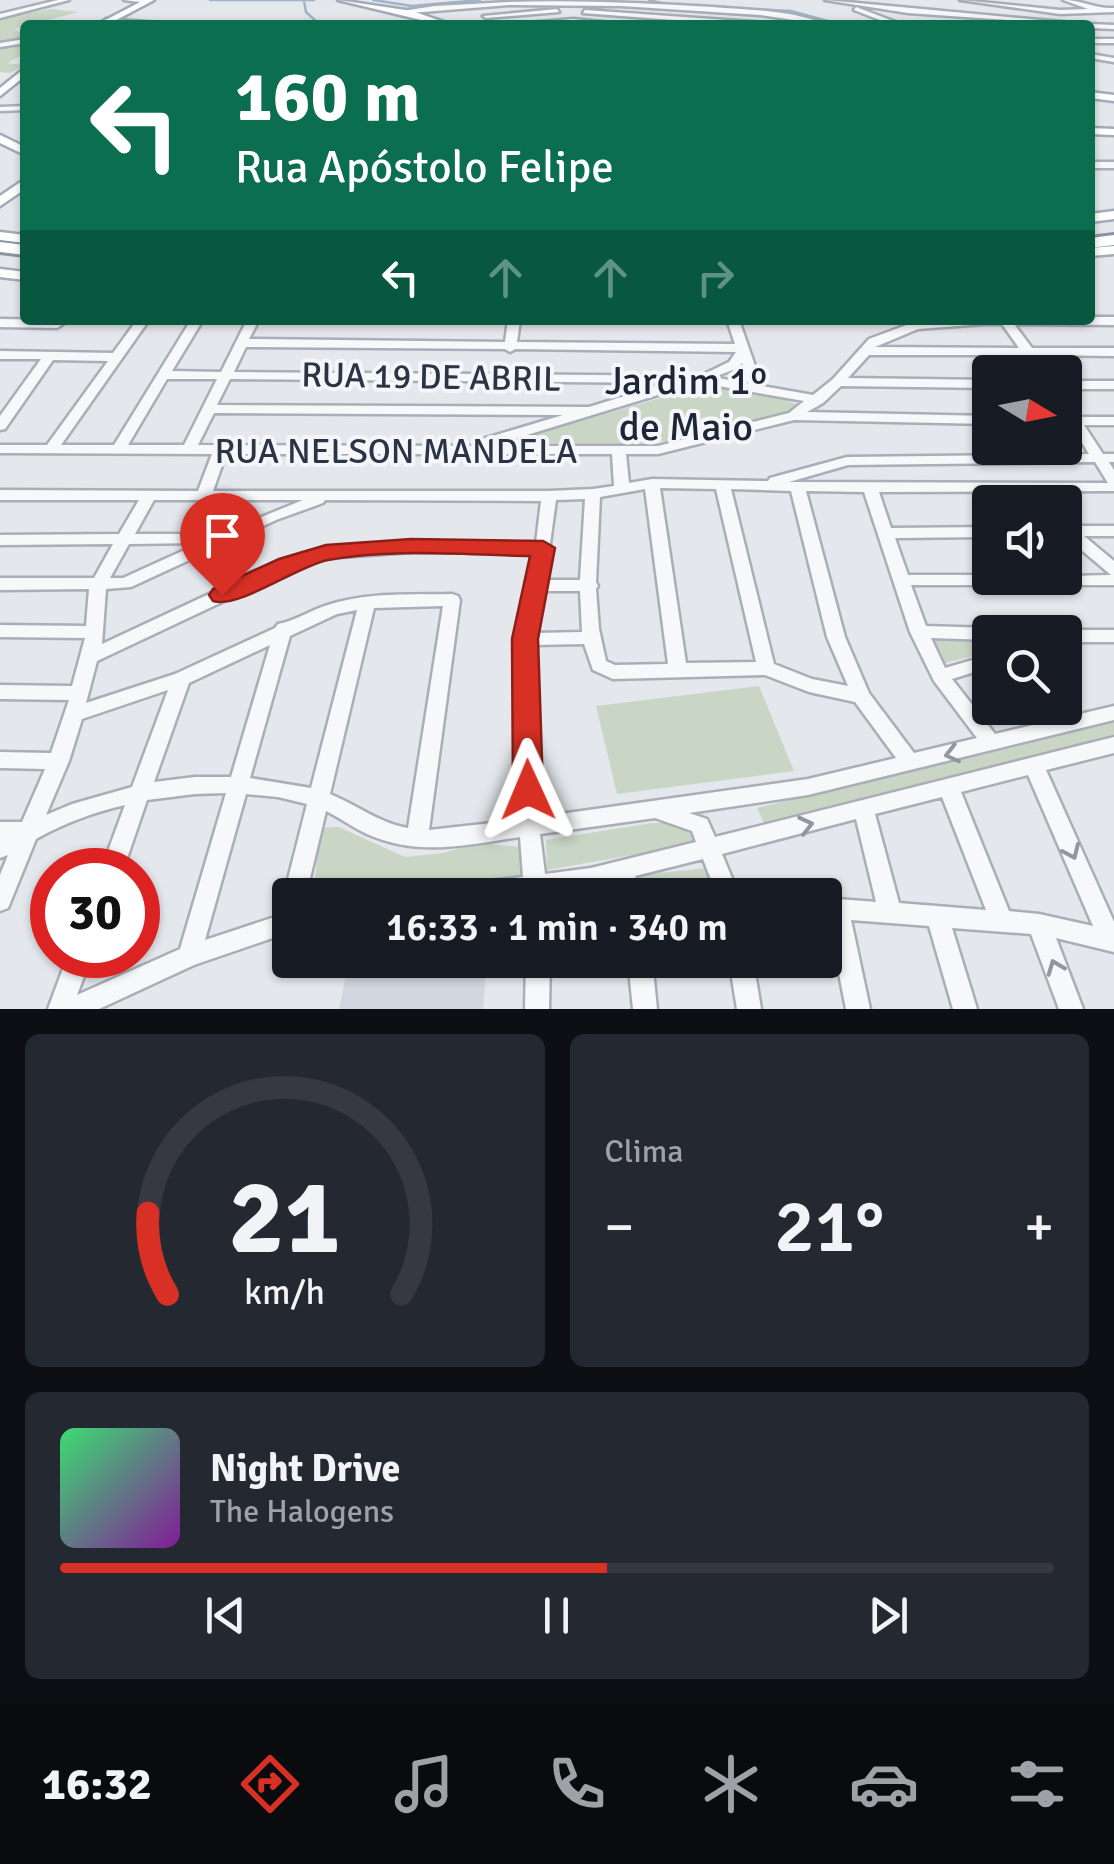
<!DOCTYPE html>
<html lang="pt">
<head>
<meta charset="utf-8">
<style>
  :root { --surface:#171b24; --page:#242831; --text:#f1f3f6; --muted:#9ea1a6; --line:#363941; --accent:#d93025 }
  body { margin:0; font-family:Signika,sans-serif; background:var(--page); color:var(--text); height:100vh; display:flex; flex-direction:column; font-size:38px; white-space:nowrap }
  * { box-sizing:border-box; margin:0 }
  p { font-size:32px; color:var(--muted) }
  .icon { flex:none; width:55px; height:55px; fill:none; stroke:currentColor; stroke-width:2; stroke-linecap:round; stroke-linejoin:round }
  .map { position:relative; height:1009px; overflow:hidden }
  .panel { display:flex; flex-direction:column; gap:25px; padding:25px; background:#0d0f14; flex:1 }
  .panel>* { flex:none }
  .top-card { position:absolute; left:20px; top:20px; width:1075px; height:305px; border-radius:10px; box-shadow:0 2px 8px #0004; background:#0b6e4f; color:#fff; overflow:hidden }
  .needle { width:65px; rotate:100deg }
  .controls { position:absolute; left:972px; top:355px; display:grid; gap:20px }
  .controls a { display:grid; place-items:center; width:110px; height:110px; border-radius:10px; background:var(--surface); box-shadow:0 2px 8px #0004; font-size:50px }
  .speed { position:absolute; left:30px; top:848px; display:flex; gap:20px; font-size:50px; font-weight:700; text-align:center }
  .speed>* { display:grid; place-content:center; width:130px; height:130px; border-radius:50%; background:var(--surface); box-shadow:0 2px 8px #0004; line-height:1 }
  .speed .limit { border:15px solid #d22; background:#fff; color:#111 }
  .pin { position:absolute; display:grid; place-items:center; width:85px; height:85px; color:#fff; margin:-102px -42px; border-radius:50% 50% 50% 0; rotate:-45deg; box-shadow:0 0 10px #0007 }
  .pin .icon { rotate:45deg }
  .me { position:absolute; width:110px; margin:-55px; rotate:359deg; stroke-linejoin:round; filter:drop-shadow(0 0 8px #0008) }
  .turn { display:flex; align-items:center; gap:35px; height:210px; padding:0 50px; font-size:45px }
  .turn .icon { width:130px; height:130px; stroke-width:2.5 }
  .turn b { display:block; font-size:70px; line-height:85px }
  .lanes { display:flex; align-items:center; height:95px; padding:0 50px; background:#0003; justify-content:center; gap:50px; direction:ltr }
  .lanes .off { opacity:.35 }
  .big { font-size:75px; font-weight:600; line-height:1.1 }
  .panel .widget { flex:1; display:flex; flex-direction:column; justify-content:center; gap:15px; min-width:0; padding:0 35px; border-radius:15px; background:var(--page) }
  .panel .dial { align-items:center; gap:0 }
  .dial svg { height:260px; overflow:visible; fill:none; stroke:var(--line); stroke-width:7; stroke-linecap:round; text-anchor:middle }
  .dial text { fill:var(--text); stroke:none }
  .song { display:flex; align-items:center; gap:30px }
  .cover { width:120px; height:120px; border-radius:15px; background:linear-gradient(135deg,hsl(140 70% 55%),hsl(290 70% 35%)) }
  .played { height:10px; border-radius:5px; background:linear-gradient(90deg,var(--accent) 55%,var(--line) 55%) }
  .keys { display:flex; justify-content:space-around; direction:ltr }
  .heat { display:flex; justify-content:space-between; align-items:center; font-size:55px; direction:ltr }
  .panel .tiles { flex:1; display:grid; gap:25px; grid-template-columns:1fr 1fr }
  .widget:last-child { grid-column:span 2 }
  .trip { position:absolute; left:272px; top:878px; width:570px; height:100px; border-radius:10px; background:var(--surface); box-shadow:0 2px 8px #0004; font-weight:600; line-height:100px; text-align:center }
  .dock { display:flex; height:160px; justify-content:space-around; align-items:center; background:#090b0e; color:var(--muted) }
  .dock .icon { width:70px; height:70px }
  .dock .active { color:var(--accent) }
  .dock b { font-size:45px; color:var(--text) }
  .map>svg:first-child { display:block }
</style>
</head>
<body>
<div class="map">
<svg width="1114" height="1009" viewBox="0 0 1114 1009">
  <rect width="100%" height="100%" fill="#e4e7ec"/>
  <path fill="#d2d6de" d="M349 960H487L483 1009H339Z"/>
  <path fill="#c9d6c5" d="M51 9 78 12 14 29 25 36V53L8 63 25 65 10 73 0 72V18Z
    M710 384 780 397 799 406 785 413 686 440 619 444 508 442Z
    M927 638 990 639V652L940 664Z
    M759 686 794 771 617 794 596 706Z
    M1114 722V734L766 827 757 808Z
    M652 823H684L697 840 677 847 547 870 546 840Z
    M339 827 405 857 443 853 477 843 521 847 524 876 469 885 314 895 319 828Z
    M708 868 717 893 641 889 638 875Z"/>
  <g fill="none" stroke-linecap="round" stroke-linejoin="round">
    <path stroke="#9fb4cc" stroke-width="2.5" d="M210 0H314
      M373 0 412 6 480 0
      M649 0 670 5 791 11 842 25
      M304 1 306 12 318 23 311 25
      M15 14 39 8
      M1090 59 1114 63"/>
    <g stroke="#a9aeb7" stroke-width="5">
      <path id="minor" d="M58 0H69L0 18V14Z
        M124 0H149L150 1 147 3Z
        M825 0 1073 23 1076 25 908 13Z
        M960 0 1060 10 1088 9 1063 0C1082 0 1095 9 1114 8V12L1060 14Z
        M509 2C577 0 645 3 712 7 750 10 793 10 827 25L760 15 621 6 509 5 398 14 395 12 435 6Z
        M856 7 901 24 902 25H893L854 10Z
        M557 9 559 12 486 18 483 16Z
        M585 10 766 23 769 25H739L583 13Z
        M106 19 160 23 163 25 104 22Z
        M573 19 631 25 573 23 504 25Z
        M1090 24 1114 25V29L1090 28V25H1087Z
        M25 39V43L0 47V43Z
        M1090 39H1114V43H1090Z
        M1090 54 1114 58V62L1090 58Z
        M25 106V110L0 111V107Z
        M1090 162H1114V168H1090Z
        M1090 317H1114V325L1014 324 1032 348H1114V356L1037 355 1049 372H1037L1025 355H869L848 378 990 380V388L841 386 823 403 807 412 990 416V424L794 420 658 454H626L629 483 652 479 768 481 770 478 847 457 1089 454 1071 425 1065 424V402L1070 403 1079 417H1114V425H1084L1103 454H1114V462H1109L1114 470V491L879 492 891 528 990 527V537L895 538 908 575H990V578L1111 575 1065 536V523L1072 526H1114V536H1084L1114 561V585H911L926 626 990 628 998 632H990V640L931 638 945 668 990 655V667L952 679 995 734 1114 706V720L808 795 689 813 707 819 715 837 1114 737V753L1046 770 1114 922V952L1056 938 1083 1009H1059L1031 934 952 928 977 1009H953L929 926 851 920 870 1009H846L828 918H825V898L876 902 856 819 722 854 739 895H717L703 859 635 876 642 895H620L615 881 547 895H444L447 888 455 885 523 877 520 837C465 845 419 857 367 834 352 827 340 818 326 811L306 895H290V903L284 895 307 804 278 797 246 794 205 940 290 912V932L194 965 99 1009H48L68 955H92L77 995 180 949 226 793 195 794 147 800 123 870H101L125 805C95 812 64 823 36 839L8 908 0 911V875L8 855 0 858V822H22L45 769 0 768V752L51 753 69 700 0 699V685L72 686 85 638 0 637V625L86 626 89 589 0 590V578H94L113 544 0 545V535L119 534 139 500H0V490L198 491 212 454 0 453V445H47L108 361 53 360 5 429 0 430V416L41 359H0V351L113 353 137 320H149L61 445H114L191 320H203L172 371 221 372 247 320H259L249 339 505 342 508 320H520L517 342 735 344 727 320H739L762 386 813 395 833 379 869 339 912 323 944 320H1090ZM984 324H1002L1019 348 875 347 918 329ZM246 347 505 349 510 352 515 349 736 352 729 362 700 376 234 372ZM742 363 748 384 714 377 738 368ZM167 379H217L184 445H128ZM230 379 667 383 589 407 217 405ZM685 384H707L804 401 789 413 658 446H491L684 387ZM214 413 563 415 476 441 475 446 198 445ZM226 454H612L614 486 593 489 549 491H213ZM1095 462 1108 483 789 482 848 465ZM660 488 716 489 756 662 686 663ZM645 489 668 664 615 665 606 661 599 629 596 589 598 586 596 582 600 497ZM731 489 791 491 827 637 848 686 812 679 774 664ZM806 491 864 492 910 632 934 681 977 738 914 753 869 693 845 637ZM585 499 580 580H545L556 500ZM154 500H303L220 534H135ZM325 500 541 501 536 543 411 542 326 548 282 560 102 644 106 589 131 587 276 520 323 503ZM200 543 123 578H110L129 544ZM411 552 534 553 516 639 519 820 429 830 460 600 458 596 452 594C412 595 369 592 331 604 312 609 296 621 278 624L275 628 175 674 86 703 97 661 294 568 327 558ZM543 591H580L582 632 535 633ZM443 606 408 828C379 823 357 805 330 794L374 608ZM357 610 311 788 250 778 290 636 337 614ZM584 644 593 670 613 679 765 675 809 692 855 702 896 758 808 779 539 817 534 645ZM270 645 231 777H195L154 782 189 683ZM168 690 132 787 72 804 46 815 69 761 82 719ZM1028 775 1093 926 1039 914 1009 911 961 792ZM942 797 986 910 899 903 875 814ZM655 818 692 831 696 842 591 868 545 874 540 834Z
        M0 319 57 320 63 324 57 328 0 327Z
        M1065 381H1114V389H1065Z
        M1065 630H1114V642H1065V632H1058Z
        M526 960H550L549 1009H525Z
        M628 960H652L657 1009H633Z
        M729 960H753L761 1009H737Z"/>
    </g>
    <g stroke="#a3abb8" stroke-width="5">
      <path id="major" d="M144 0H154L107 25H96Z
        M338 0 412 11 453 25H442Z
        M25 68V76L0 96V88Z
        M1090 92 1114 95V101L1090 98Z
        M1090 128 1114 129V135L1090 134Z
        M0 135 25 147V155L0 143Z
        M25 179V189L0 206V196Z
        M1114 211V219L1090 222V214Z
        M0 232 25 235V243L0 240Z
        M1114 246V254L1090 256V248Z
        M0 269 25 272V280L0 277Z"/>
    </g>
    <g stroke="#8b94a3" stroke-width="6">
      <path id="highway" d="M1114 235V245L1090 248V238Z
        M0 242 25 245V255L0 252Z"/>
    </g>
    <use href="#minor" fill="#f7f8fa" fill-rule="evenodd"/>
    <use href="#major" fill="#fff" fill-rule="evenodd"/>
    <use href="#highway" fill="#fff" fill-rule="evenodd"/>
  </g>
  <defs><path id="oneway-chevron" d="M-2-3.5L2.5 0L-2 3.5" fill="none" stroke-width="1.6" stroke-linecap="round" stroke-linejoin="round" transform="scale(2.5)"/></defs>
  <g stroke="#9196a0">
    <use href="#oneway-chevron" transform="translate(952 754) rotate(166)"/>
    <use href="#oneway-chevron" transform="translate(806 825) rotate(-13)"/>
    <use href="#oneway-chevron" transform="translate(1072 852) rotate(66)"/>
    <use href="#oneway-chevron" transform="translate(1055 967) rotate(-111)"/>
  </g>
  <path fill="#d93025" stroke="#8d1f18" stroke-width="2.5" d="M411 539 543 541 555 548 538 639 543 790 539 799 528 802 517 799 513 790 512 639 530 556C464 555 393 548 328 560 297 566 239 609 213 601L209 595 213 589 279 559 326 545Z"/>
  <g text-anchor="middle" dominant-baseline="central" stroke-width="8" stroke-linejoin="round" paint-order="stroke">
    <g font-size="35" fill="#2b3445" stroke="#f4f6f9">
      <text transform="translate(431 377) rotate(1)">RUA 19 DE ABRIL</text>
      <text x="396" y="451">RUA NELSON MANDELA</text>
    </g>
    <g font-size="40" fill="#1d2536" stroke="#f4f6f9">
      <text x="686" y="381">Jardim 1º<tspan x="686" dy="46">de Maio</tspan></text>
    </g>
  </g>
</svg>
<div class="controls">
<a><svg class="needle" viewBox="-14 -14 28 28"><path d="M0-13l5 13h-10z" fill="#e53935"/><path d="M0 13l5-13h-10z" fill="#9ea1a6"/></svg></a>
<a><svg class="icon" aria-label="sound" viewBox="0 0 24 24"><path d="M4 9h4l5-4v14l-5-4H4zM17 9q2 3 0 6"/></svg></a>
<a><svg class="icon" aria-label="search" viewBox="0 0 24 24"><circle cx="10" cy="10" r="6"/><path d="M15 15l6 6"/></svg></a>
</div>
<div class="speed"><div class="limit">30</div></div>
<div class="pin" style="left:222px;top:595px;background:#d93025"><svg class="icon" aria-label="arrive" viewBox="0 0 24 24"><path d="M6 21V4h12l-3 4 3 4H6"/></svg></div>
<svg class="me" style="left:528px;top:790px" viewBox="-20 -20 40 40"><path d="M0-17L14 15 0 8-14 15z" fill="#d93025" stroke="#fff" stroke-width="4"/></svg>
<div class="trip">16:33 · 1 min · 340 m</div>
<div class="top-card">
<div class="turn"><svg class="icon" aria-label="left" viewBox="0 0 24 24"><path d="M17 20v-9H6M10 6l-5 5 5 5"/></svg><div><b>160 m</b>Rua Apóstolo Felipe</div></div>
<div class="lanes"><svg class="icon" aria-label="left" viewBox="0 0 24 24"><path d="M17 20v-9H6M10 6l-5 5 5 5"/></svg><svg class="icon off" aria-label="ahead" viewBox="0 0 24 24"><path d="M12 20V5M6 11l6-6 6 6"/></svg><svg class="icon off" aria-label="ahead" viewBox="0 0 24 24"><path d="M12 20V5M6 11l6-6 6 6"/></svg><svg class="icon off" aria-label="right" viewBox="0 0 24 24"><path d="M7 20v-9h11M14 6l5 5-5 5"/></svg></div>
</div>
</div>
<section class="panel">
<div class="tiles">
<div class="widget dial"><svg viewBox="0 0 100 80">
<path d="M14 69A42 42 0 1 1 86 69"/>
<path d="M14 69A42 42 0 0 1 8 44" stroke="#d93025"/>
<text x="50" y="56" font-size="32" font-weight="700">21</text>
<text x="50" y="72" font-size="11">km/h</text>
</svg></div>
<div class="widget"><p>Clima</p>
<div class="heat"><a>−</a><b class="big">21°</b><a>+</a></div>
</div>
<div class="widget">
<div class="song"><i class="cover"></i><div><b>Night Drive</b><p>The Halogens</p></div></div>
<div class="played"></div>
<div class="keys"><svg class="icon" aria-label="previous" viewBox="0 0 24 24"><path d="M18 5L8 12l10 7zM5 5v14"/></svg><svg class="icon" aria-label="pause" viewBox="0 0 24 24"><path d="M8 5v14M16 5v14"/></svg><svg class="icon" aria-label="next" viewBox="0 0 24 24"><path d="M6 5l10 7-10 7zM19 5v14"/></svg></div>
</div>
</div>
</section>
<nav class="dock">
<b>16:32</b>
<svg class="icon active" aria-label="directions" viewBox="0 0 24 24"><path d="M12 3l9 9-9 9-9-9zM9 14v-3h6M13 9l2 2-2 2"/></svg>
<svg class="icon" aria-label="music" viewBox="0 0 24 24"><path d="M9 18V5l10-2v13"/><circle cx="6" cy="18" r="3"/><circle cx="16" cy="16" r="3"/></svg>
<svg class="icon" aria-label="phone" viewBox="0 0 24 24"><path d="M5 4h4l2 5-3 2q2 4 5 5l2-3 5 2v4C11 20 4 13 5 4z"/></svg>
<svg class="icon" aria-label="climate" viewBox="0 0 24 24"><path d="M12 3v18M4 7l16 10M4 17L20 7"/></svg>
<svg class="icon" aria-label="car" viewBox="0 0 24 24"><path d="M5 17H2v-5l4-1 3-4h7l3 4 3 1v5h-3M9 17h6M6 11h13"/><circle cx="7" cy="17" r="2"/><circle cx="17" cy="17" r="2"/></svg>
<svg class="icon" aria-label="filters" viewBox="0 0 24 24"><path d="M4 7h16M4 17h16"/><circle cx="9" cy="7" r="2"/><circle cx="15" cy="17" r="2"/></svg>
</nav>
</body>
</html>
